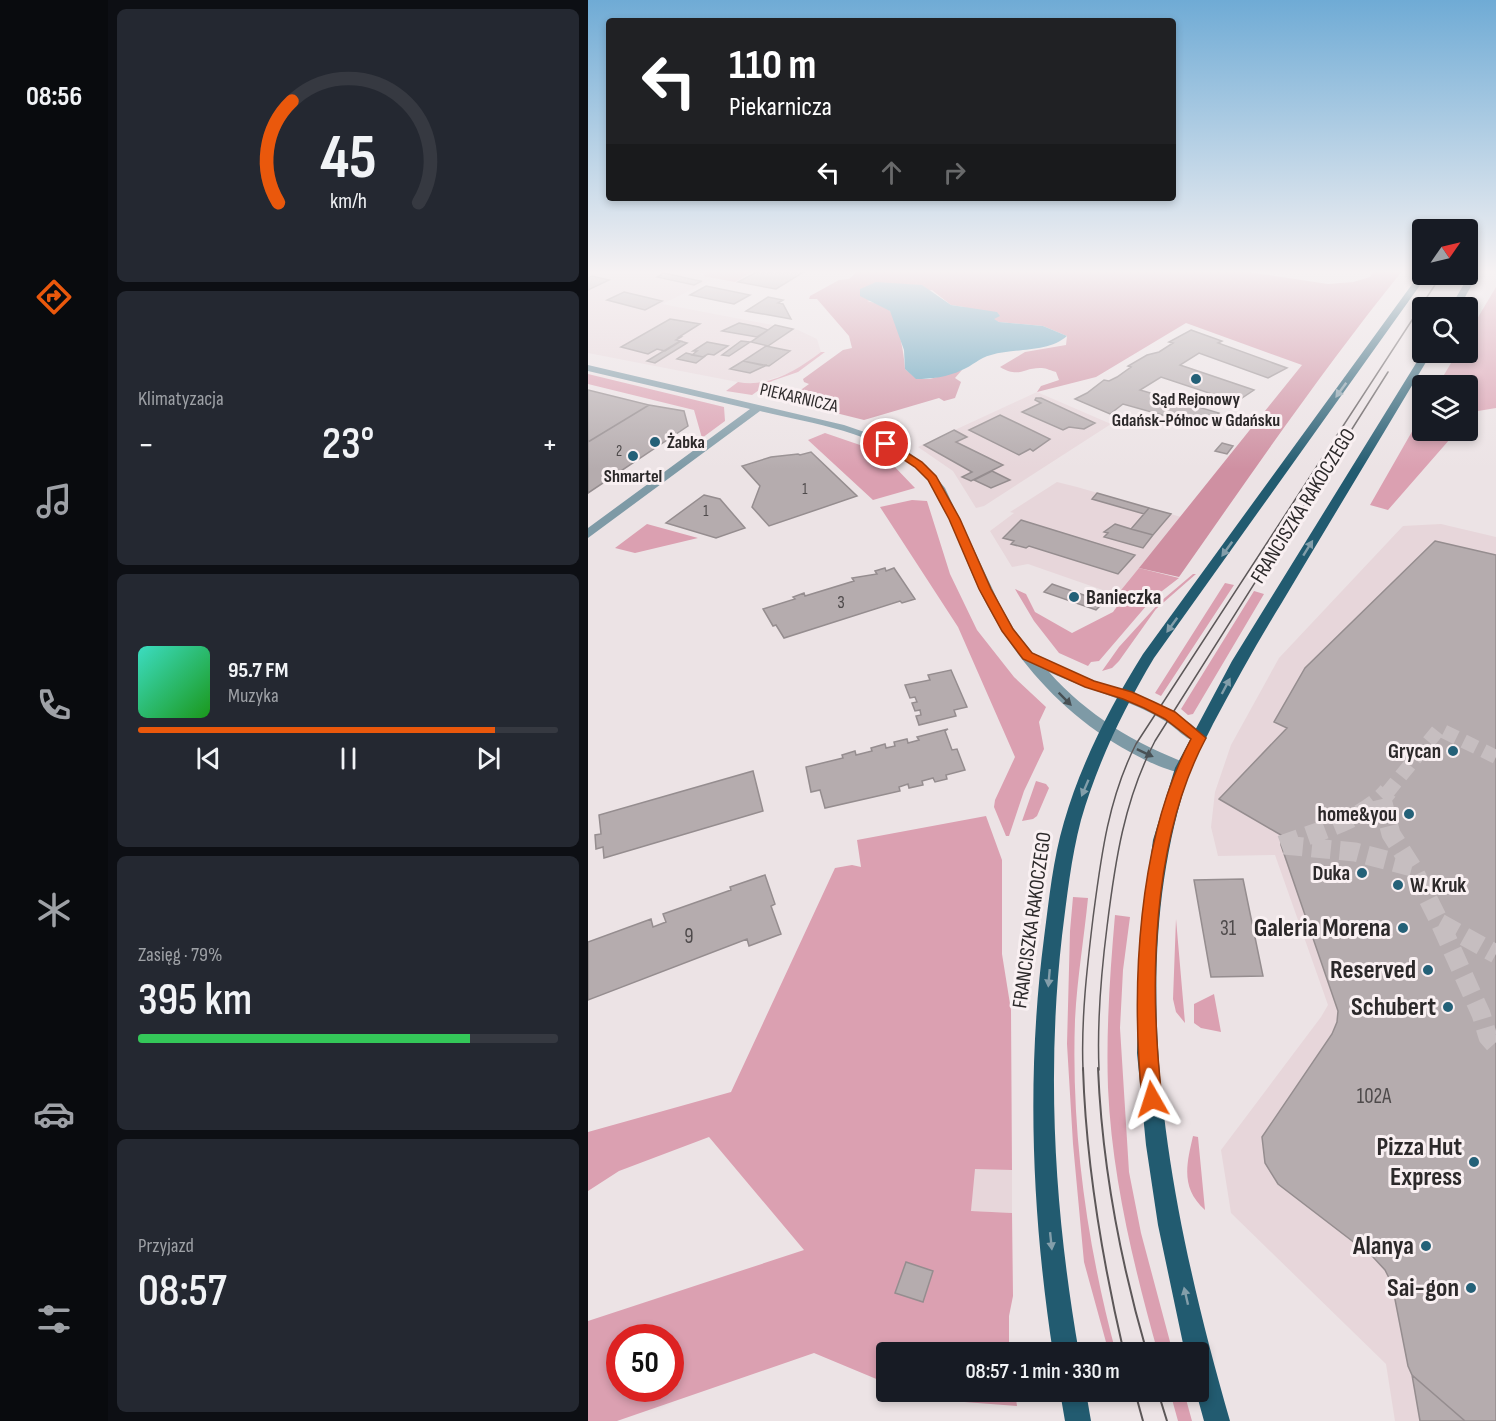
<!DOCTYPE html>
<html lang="pl">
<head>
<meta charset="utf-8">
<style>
  :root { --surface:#171b24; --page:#242831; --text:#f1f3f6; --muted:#9ea1a6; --line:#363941; --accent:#ea580c }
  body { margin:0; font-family:"Sofia Sans Condensed",sans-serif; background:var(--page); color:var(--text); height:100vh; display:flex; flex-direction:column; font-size:22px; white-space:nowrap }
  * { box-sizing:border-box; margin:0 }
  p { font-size:20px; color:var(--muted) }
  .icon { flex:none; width:33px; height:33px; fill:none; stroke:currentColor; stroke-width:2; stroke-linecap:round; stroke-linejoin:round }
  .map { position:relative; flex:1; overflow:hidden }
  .panel { display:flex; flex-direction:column; gap:9px; padding:9px; background:#0d0f14; width:480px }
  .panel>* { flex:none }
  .top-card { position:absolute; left:18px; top:18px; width:570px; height:183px; border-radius:6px; box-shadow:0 3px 9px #0003; background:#202124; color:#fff; overflow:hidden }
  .needle { width:39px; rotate:56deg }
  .fabs { position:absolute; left:824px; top:219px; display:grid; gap:12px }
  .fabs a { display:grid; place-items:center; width:66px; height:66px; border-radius:6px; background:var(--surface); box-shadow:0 3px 9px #0003; font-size:30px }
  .speed { position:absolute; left:18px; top:1324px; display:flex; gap:12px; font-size:30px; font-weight:700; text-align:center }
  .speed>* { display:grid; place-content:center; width:78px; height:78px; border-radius:50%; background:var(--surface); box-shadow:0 3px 9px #0003; line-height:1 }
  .speed .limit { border:9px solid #d22; background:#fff; color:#111 }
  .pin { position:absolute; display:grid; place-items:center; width:51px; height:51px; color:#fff; margin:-26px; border:3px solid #fff; border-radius:50%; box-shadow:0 2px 6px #0007 }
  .me { position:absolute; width:66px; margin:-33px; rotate:354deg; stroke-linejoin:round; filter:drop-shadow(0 0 4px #0008) }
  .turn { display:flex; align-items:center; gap:21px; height:126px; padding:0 24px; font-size:27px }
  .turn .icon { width:78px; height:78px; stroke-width:2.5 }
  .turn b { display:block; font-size:42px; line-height:51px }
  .lanes { display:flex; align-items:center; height:57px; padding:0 24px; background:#0003; justify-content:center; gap:30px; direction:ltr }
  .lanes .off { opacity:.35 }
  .big { font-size:45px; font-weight:600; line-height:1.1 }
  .panel .tile { flex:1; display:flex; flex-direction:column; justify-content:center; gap:9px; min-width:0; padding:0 21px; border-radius:9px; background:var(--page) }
  .panel .dial { align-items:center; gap:0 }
  .dial svg { height:156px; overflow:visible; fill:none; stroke:var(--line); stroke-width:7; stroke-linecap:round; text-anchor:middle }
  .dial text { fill:var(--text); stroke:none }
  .song { display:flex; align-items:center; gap:18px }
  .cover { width:72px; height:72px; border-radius:9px; background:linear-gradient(135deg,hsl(170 70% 55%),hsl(120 70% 35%)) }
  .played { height:6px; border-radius:3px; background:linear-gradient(90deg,var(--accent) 85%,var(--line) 85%) }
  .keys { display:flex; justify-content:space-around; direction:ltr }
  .heat { display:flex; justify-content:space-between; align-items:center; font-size:33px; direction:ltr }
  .charge { height:9px; border-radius:4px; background:linear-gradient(90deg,#34c759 79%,var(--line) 0) }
  .trip { position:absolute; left:288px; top:1342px; width:333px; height:60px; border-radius:6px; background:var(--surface); box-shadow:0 3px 9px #0003; font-weight:600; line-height:60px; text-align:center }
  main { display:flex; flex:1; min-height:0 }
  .tabs { display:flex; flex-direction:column; width:108px; justify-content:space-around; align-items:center; background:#090b0e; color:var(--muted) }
  .tabs .icon { width:42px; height:42px }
  .tabs .active { color:var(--accent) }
  .tabs b { font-size:27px; color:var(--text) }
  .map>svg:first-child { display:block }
</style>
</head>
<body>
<main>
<nav class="tabs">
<b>08:56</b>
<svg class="icon active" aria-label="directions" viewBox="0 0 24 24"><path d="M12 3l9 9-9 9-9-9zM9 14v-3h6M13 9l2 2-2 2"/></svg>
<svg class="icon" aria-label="music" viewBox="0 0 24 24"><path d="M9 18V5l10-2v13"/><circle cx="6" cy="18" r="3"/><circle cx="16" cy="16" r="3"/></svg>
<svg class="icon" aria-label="phone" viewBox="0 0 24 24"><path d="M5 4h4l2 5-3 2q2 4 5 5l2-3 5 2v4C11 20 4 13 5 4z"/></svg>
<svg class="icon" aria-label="climate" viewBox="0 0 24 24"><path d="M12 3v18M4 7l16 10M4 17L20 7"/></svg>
<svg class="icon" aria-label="car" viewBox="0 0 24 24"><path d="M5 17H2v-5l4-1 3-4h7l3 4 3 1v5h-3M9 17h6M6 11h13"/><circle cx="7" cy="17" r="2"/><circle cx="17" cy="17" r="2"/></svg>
<svg class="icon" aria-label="filters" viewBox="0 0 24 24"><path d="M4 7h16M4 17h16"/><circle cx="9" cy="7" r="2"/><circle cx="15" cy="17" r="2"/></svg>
</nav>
<section class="panel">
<div class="tile dial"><svg viewBox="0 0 100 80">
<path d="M14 69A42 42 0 1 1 86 69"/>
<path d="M14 69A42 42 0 0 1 21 17" stroke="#ea580c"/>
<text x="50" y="56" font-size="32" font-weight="700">45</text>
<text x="50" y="72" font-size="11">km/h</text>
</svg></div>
<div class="tile"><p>Klimatyzacja</p>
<div class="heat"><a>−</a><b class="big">23°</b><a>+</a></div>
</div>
<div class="tile">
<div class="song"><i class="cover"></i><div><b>95.7 FM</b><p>Muzyka</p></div></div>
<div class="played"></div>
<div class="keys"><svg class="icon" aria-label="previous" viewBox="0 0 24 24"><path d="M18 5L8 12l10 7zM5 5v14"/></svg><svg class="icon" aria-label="pause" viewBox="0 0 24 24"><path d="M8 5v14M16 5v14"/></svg><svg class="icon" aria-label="next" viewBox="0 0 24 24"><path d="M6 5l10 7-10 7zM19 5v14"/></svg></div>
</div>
<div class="tile"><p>Zasięg · 79%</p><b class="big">395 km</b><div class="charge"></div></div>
<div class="tile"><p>Przyjazd</p><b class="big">08:57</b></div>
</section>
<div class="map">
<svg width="908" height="1421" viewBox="0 0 908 1421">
  <rect width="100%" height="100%" fill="#ece3e5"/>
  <path fill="#e7d6da" d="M0 270H86L128 278 74 304 210 330 229 339 233 352 208 371 165 385 0 353Z
    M449 392 523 424 396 506 388 508 365 471 330 447Z
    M469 482 489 487 593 517 529 595 440 564 424 567 402 531 426 513 422 512Z
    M853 524 908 537V1421H807L798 1364 643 1213 633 1150 733 1017 740 1005 687 855 630 856 623 827 627 792 643 745 691 658 815 526Z
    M386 1168 424 1170V1213L383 1211Z"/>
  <path fill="#dba0b1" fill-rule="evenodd" d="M100 270H167L147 282 115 276 118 274Z
    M908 287V408L884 412 879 418V386L850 385 869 353 879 352V336Z
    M233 352H237L210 372 184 381 164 395 138 391 150 382C181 388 209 370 233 352Z
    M0 374 136 407 137 421 114 438 106 410 0 384Z
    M834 414V430L869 431 800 510 782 505Z
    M237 433 272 445 304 464 327 488 285 500 220 440Z
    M324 500 339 501 362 574 389 630 426 677 458 707 451 722 456 749 436 791 421 836H418L406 807 407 800 427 757 370 627 292 507Z
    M59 524 110 538 47 553 27 548Z
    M551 568 591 578 565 598 511 661 503 662 500 666 471 653 446 621 427 589 438 594 447 612 484 633 525 612 536 597 529 595Z
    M605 574H608L568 609 531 661 524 668 514 671 531 647 572 602Z
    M637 583 646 585 573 696 567 693Z
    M666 591 676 594 605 714 600 715 593 709Z
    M448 781 458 784 461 788 449 816 445 819 434 821Z
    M398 816 414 860V954L423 1010 424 1170 387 1169 383 1211 424 1213 425 1296 421 1316V1353H298V1383L226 1353 29 1421H0V1321L216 1250 121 1137 31 1171 0 1191V1132L143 1092 247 868 264 865 273 867 269 840ZM32 1338H82V1389H32Z
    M485 897 500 898C496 939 489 979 487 1020 483 1132 499 1245 528 1353H521L496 1262 485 1144 479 1044 482 931Z
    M527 915 542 917 535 970 532 1028 541 1172 553 1233 585 1353H570C546 1267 524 1178 520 1088 518 1030 522 973 527 915Z
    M588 919 597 1023 588 1012 585 999Z
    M626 994 633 1032 613 1028 606 1023V1004Z
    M605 1136 610 1137 617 1210C593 1188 598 1166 605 1136Z
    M321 1392H427L429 1406 337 1399Z
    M582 1392H596L604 1421H590Z"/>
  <path fill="#cf90a2" d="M271 270H648L740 284 765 282 782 277 786 270H815C735 369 664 473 591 577L551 568 714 365 598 323 508 377 449 392 453 386 471 380 468 372C464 371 458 368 454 368 435 367 432 379 412 367L437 352 478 345 479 336 455 326 411 322 376 307 363 305 344 290 279 301C287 303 297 305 302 311 311 322 316 355 317 369L329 379H342L374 370 367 378 373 382 367 398 356 401 351 398 276 420 232 409 210 392 221 384 216 382 215 379 255 350 264 348 261 336 229 299H221L222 296 251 280 261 279Z"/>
  <path fill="#599db8" d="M288 282 334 285 363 305 409 312 412 316 406 319 411 322 455 326 479 336C460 353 426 348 403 355 391 358 384 366 374 370 360 377 343 379 328 379L317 369 316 350 302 311 272 296V289Z"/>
  <path fill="#b5acae" stroke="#958d8f" stroke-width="1.5" d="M172 270H219L188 289 150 282Z
    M76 273 112 281H114L106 285 69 277Z
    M4 276 21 280 0 290V278Z
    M118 286 162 295 146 304 102 295Z
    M36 292 74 301 57 310 19 300Z
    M180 297 195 300 190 303 195 304 203 319 158 311Z
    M82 319 112 324 91 337H93L88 340 93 341 77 351 69 349 60 354 33 347Z
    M151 323 171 327 180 330 169 337 134 331Z
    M187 325 205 329 180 346 163 342Z
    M603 330 634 341 630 343 699 368 680 378 611 353 592 365 666 390 648 402 573 377 552 390 631 413 617 427 535 404 522 414 487 399 499 393 516 380 521 381 529 377 543 367 540 366 559 355 571 352 585 343 581 342Z
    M92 341 99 343 67 363 59 361Z
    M153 341 162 342 141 356 134 355Z
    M119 342 140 346 126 355 120 354 115 357 104 355 109 351H105Z
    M178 346 202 351 181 366 155 361Z
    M98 353 115 357H116L108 363 89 359Z
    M155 361 173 365H179L162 373 142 369Z
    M0 390 61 405 0 442Z
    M448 398H453L507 423 496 429 481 427 475 430 434 412 453 403 447 400Z
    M61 405 96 411 100 426 0 493V442Z
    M412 415 462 439 445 451 442 449 431 455 381 430Z
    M366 430 379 437 368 442 415 465 383 481 374 477 384 472 336 445Z
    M634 443 645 446 639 454 627 451Z
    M223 452 269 496 181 526 164 507 172 486 154 466 183 457 210 454 212 455Z
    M404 471 422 480 403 488 386 480Z
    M509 493 561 508 556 514 504 499Z
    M116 495 132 499 157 528 128 538 78 523Z
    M561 508 583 514 565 535 543 529Z
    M433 520 547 555 530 574 441 546 438 548 423 544 426 541 415 538Z
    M527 524 543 529 565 535 555 548 516 537 520 533 516 532Z
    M847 541 908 555V1421H877L824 1375 820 1366 804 1284 797 1270 785 1257 690 1184 677 1163 674 1137 744 1034 749 1022 750 1011 693 845V835L631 799 699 728 686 722 717 668Z
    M297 568 298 571 306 568 327 599 314 603 312 601 196 638 188 625 185 626 175 609 207 599 205 597 216 593 217 596 266 581 264 578 289 574 287 571Z
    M464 584 516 602 508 610 456 592Z
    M363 670 379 707 366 710 368 716 331 725 328 716 333 715 332 710 327 711 324 703 329 702 327 697 322 698 317 685 342 680 340 675Z
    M360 729 357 731 364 750 369 749 377 770 358 775 359 779 347 782 345 778 334 781 335 785 321 788 320 784 311 787 312 791 237 808 232 790 223 792 218 767 255 758 254 755 267 751 268 755 284 751 283 748 297 744 298 748 307 746 306 742 319 739 320 743 331 740 329 737Z
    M165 771 175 811 16 858 15 847 8 849 7 835 13 834 11 815Z
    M177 875 187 904 183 906 193 934 161 946 159 939 0 1000V942L63 919 65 927 78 922 75 914 143 890 142 887Z
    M655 879 675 976 623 977 606 880Z
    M318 1262 345 1271 335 1302 307 1293Z
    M824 1375 877 1421H832Z"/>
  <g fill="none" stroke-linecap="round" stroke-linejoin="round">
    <path stroke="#c6bec0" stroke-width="14" stroke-dasharray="14 8" stroke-linecap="butt" d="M799 793 851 729 908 757"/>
    <path stroke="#c6bec0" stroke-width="19" stroke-dasharray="19 9" stroke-linecap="butt" d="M794 799 803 834 824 867 852 923 893 1014 900 1037 908 1046
      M693 845C725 833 778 819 800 791
      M696 845 767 852 824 867
      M852 923 908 954"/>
    <path fill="#7e9aa6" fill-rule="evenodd" d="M0 365 256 425 288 436 319 451 338 465 357 488 412 605 427 631 445 653 492 675 578 708 603 724 619 738 616 742C603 746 589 728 577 721 541 699 499 690 461 672 499 715 547 744 601 764L603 768 601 772C587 776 555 759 542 752 471 713 417 650 385 576 369 540 359 495 328 468 287 431 224 424 172 411L0 538V528L162 409 0 371Z"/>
    <path fill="#225b70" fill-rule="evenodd" d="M884 270H892L871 308H862Z
      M833 272 834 274H840L566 658C536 708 509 764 493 820 483 858 479 897 474 936 458 1076 467 1215 491 1353H465C444 1215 438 1077 456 938 461 899 465 859 476 822 493 763 523 705 555 654Z
      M835 352H844C794 436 743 520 693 604 669 643 647 683 625 724 618 739 608 755 602 771 532 975 584 1219 642 1421H616L608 1392H610V1353H597L570 1225 558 1145 549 1053 552 940 565 840 587 768 644 661Z
      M472 1392H498L503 1421H477Z"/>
    <path stroke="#5c5758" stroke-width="1.5" d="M495 1070C493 1019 499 968 505 918 513 857 520 799 548 744L854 274
      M511 1070C509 1022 513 974 519 927 527 862 536 800 567 741L800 372"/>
    <path stroke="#5c5758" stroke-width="2" d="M495 1068C498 1165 514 1259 536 1353
      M510 1068C514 1165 532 1260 559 1353
      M547 1392 555 1421
      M570 1392 579 1421"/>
  </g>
  <defs><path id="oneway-solid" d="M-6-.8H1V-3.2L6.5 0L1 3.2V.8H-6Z" transform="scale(1.5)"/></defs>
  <g fill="#839eaa">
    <use href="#oneway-solid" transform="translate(753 390) rotate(126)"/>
    <use href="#oneway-solid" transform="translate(720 548) rotate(-58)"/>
    <use href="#oneway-solid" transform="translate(639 549) rotate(126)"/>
    <use href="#oneway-solid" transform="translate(584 625) rotate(126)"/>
    <use href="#oneway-solid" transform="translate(638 686) rotate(-62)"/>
    <use href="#oneway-solid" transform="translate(497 788) rotate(113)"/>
    <use href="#oneway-solid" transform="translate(461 978) rotate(95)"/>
    <use href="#oneway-solid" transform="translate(463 1241) rotate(84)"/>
    <use href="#oneway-solid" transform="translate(598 1296) rotate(-103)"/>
  </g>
  <g fill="#495155">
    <use href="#oneway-solid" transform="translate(477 699) rotate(45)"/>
    <use href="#oneway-solid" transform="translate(557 753) rotate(25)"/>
  </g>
  <linearGradient id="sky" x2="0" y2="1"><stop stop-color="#6fabd5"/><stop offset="0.58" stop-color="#f6f2f3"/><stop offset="1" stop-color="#f6f2f3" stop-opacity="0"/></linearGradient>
  <rect width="908" height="469" fill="url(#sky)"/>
  <path fill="#ea580c" stroke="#983908" stroke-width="1.5" d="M295 442H302L334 462 348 476 372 519 403 589 425 629 444 653 506 681 544 692 566 702 587 712 618 738C563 841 561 985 574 1099L571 1106 564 1109 557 1106 554 1099C543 987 549 840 603 739L577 719 556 708 535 699 497 687 435 659 414 631 391 589 361 519 340 480 327 467 295 446Z"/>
  <g fill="#246178" stroke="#f9f0f2" stroke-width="2">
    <circle cx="608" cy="379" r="6"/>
    <circle cx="67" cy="442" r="6"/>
    <circle cx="45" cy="456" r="6"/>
    <circle cx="486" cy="597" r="6"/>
    <circle cx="865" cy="751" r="6"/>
    <circle cx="821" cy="814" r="6"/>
    <circle cx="774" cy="873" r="6"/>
    <circle cx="810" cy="885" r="6"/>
    <circle cx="815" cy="928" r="6"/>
    <circle cx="840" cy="970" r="6"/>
    <circle cx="860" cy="1007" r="6"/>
    <circle cx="886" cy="1162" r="6"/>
    <circle cx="838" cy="1246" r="6"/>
    <circle cx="883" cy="1288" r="6"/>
  </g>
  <g text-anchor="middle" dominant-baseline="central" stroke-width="6" stroke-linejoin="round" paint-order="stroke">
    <g font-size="15" fill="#4e4a4b">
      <text x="31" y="451">2</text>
      <text x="217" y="489">1</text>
      <text x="118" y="511">1</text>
    </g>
    <g font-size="18" fill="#2c292a" stroke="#f9f0f2">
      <text transform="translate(211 398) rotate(13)">PIEKARNICZA</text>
    </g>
    <g font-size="18" font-weight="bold" fill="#2c292a" stroke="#f9f0f2">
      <text x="608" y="399">Sąd Rejonowy<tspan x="608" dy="21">Gdańsk-Północ w Gdańsku</tspan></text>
      <text x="79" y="442" text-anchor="start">Żabka</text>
      <text x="45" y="476">Shmartel</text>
    </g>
    <g font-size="18" fill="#4e4a4b">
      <text x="253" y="602">3</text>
    </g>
    <g font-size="21" fill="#2c292a" stroke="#f9f0f2">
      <text transform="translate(715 506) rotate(-58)">FRANCISZKA RAKOCZEGO</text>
      <text transform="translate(444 920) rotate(-82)">FRANCISZKA RAKOCZEGO</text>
    </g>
    <g font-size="21" font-weight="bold" fill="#2c292a" stroke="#f9f0f2" text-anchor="end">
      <text x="498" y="597" text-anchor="start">Banieczka</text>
      <text x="853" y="751">Grycan</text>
      <text x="809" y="814">home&amp;you</text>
      <text x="762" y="873">Duka</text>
      <text x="822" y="885" text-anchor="start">W. Kruk</text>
    </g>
    <g font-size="21" fill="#4e4a4b">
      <text x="640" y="928">31</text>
      <text x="101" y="936">9</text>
      <text x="786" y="1096">102A</text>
    </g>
    <g font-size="26" font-weight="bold" fill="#2c292a" stroke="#f9f0f2" text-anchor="end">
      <text x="803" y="928">Galeria Morena</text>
      <text x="828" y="970">Reserved</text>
      <text x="848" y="1007">Schubert</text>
      <text x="874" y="1147">Pizza Hut<tspan x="874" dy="30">Express</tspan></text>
      <text x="826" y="1246">Alanya</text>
      <text x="871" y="1288">Sai-gon</text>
    </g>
  </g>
</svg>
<div class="fabs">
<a><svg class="needle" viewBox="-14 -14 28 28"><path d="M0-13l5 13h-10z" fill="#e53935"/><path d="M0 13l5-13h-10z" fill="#9ea1a6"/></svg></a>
<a><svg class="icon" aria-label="search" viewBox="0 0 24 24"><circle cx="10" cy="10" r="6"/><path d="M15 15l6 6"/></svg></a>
<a><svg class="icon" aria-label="layers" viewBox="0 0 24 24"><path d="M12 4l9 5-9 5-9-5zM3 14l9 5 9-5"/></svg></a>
</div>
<div class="speed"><div class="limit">50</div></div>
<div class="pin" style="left:298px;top:444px;background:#d93025"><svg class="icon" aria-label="arrive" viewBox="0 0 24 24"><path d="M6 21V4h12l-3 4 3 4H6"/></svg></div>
<svg class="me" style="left:564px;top:1099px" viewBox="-20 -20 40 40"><path d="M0-17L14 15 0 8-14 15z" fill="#ea580c" stroke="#fff" stroke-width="4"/></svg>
<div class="trip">08:57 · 1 min · 330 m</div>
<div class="top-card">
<div class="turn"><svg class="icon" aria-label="left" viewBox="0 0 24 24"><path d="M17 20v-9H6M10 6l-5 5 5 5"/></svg><div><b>110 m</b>Piekarnicza</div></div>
<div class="lanes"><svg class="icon" aria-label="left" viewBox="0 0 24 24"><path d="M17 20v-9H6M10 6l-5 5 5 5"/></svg><svg class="icon off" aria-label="ahead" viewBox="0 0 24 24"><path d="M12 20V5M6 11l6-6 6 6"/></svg><svg class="icon off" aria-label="right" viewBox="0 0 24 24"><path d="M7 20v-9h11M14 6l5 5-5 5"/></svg></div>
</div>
</div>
</main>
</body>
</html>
